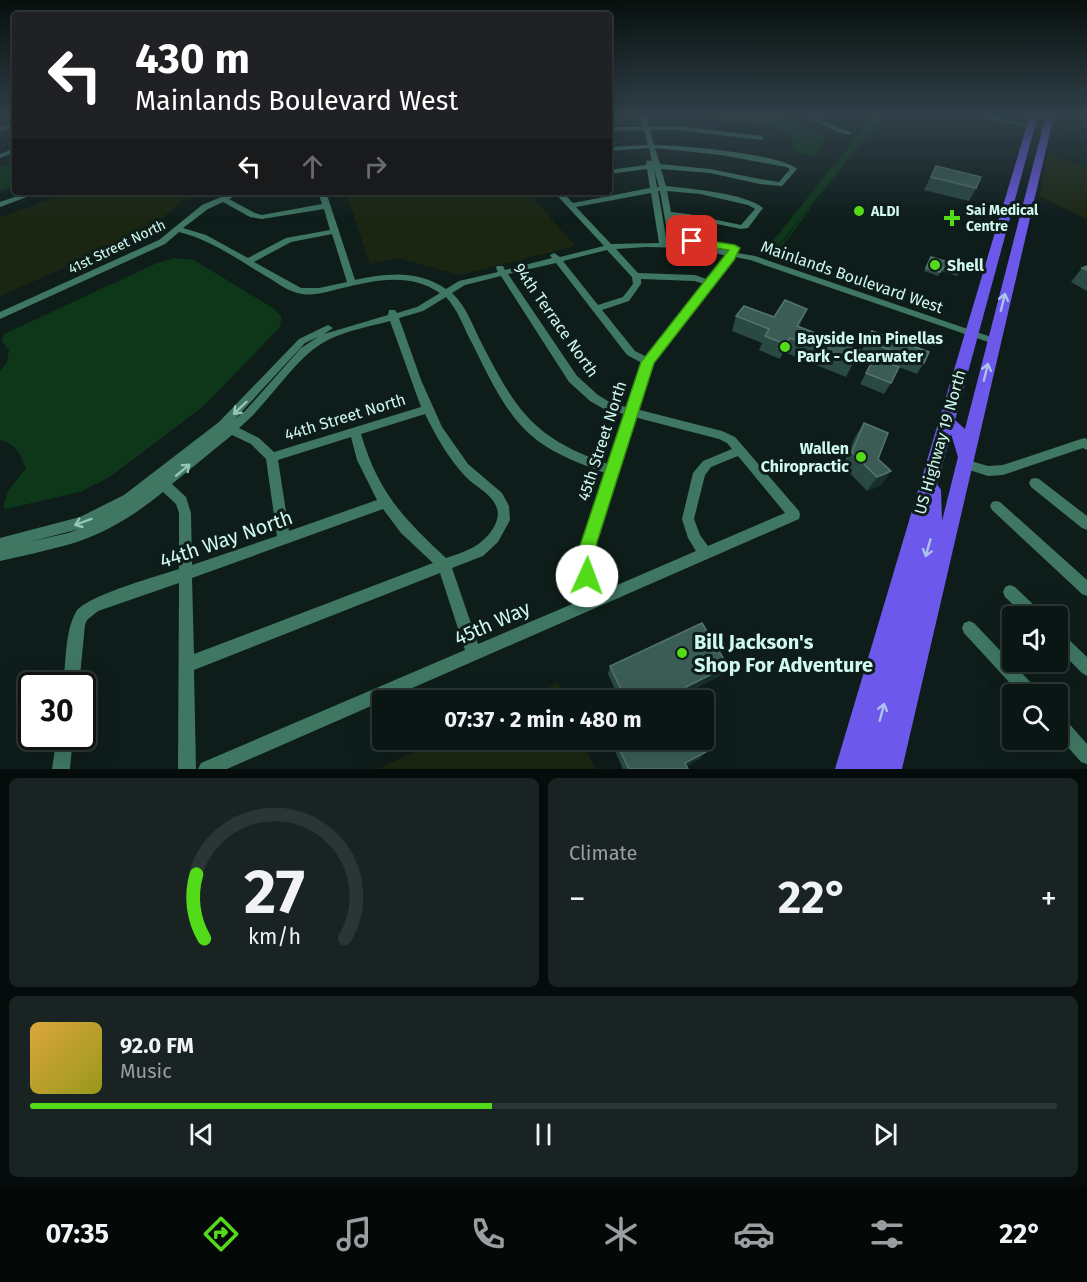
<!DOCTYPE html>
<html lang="en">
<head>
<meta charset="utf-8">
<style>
  :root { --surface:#0a1614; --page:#182322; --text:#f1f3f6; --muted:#999fa0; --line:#2a3534; --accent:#53db1a }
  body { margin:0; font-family:"Fira Sans",sans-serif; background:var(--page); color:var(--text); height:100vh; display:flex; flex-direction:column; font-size:22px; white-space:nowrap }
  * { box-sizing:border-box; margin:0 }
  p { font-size:20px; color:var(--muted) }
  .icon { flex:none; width:33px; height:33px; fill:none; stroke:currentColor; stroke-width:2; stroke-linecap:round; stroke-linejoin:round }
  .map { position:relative; height:769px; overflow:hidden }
  .details { display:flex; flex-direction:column; gap:9px; padding:9px; background:#060c0b; flex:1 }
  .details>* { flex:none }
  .top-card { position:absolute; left:12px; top:12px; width:600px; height:183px; border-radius:6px; box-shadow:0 6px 24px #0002,0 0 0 2px var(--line); background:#202124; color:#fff; overflow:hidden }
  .controls { position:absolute; left:1002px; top:606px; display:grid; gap:12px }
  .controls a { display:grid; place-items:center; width:66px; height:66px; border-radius:6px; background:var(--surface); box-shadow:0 6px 24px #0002,0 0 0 2px var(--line); font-size:30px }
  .speed { position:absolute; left:18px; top:672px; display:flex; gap:12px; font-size:30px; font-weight:700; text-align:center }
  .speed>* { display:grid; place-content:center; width:78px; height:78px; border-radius:50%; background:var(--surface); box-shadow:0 6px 24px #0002,0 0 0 2px var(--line); line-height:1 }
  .speed .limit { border:3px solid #111; border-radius:9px; background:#fff; color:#111 }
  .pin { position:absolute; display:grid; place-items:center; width:51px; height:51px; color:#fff; margin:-26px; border-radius:12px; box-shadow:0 3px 9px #0006 }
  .me { position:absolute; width:66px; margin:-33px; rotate:2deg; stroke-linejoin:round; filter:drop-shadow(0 0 4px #0008) }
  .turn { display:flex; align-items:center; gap:21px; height:126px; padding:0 24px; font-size:27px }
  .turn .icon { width:78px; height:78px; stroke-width:2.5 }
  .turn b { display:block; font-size:42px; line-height:51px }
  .lanes { display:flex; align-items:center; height:57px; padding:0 24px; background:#0003; justify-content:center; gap:30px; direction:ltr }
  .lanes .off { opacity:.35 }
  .big { font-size:45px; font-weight:700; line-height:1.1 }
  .details .card { flex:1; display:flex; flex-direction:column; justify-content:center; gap:9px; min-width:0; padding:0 21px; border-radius:9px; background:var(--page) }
  .details .dial { align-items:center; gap:0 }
  .dial svg { height:156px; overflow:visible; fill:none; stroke:var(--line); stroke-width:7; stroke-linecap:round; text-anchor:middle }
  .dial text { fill:var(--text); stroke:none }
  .song { display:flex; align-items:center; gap:18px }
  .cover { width:72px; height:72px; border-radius:9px; background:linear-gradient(135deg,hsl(40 70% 55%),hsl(60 70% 35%)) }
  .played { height:6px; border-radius:3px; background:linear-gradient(90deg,var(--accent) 45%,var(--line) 45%) }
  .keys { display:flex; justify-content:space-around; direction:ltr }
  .heat { display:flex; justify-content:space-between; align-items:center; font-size:33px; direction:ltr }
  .details .tiles { flex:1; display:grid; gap:9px; grid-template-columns:1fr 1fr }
  .card:last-child { grid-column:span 2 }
  .trip { position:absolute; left:372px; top:690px; width:342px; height:60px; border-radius:6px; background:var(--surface); box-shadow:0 6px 24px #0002,0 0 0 2px var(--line); font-weight:700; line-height:60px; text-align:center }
  .dock { display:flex; height:96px; justify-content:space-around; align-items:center; background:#040908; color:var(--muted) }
  .dock .icon { width:42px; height:42px }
  .dock .active { color:var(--accent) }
  .dock b { font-size:27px; color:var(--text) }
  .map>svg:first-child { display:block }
</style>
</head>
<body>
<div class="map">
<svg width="1087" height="769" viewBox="0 0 1087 769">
  <rect width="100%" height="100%" fill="#0e1d1a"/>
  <path fill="#1b2612" d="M1048 153 1087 169V219L1039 196Z
    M71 192H205L182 201 147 232 0 296V217Z
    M346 192H528L575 246 460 275 398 258 370 264Z
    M558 683 565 700H521Z
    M439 740H582L595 769H378Z"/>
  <path fill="#0e3618" d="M668 115H784L825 137 818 154 813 156 790 150 794 145 793 139 787 132 775 126Z
    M874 115H884L775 250 768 247Z
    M15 161V186L0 191V167Z
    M175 258 194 260 273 308 282 317 279 328 205 405 110 477 80 492 6 509 3 507 8 491 26 468C20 454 16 444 0 440V371L7 362 9 350 2 341 4 334 157 263Z"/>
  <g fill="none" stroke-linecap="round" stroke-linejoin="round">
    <path stroke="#0e3618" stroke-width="1.5" d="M1061 125 1087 137
      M801 220 809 209"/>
    <path stroke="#0e3618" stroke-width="2" d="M775 249 780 247 802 219"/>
    <path fill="#3f7763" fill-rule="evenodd" d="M640 115H646L649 127 678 126 761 136 764 138 761 140 678 130H650L654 145C681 145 780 154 797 169L783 185 781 186 760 184 710 173 661 169 666 186C690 189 745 193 763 208L748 228 741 229 688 218 672 217 677 243 691 244 730 251 732 246H738L739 248 737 253 755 256 997 339 999 341 997 343H991L750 260 735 257 652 363 645 379 636 409 722 431 735 437 799 511 800 515 799 519 227 769H198L201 763 465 650 440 573 194 670 196 769H178L179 583 98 611 87 620 85 625 79 686H63C66 664 65 630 76 612 85 596 158 576 179 569V513L176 504 163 492C135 515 103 535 67 545 45 551 22 556 0 561V538L80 517 124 495 219 422 299 339 328 325 333 328 324 334 388 315 389 310H395L397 313 417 307 440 293C408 271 372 281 338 289 326 292 314 296 302 294 289 292 279 284 269 278 240 261 212 240 179 232L165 244 0 319V312L159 240 202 205 233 192H243L229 199 255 213 262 215 322 204 318 192H326L355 280C387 273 418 270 446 289L459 281 498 272 496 268 497 266H503L505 270 552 258 550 255 554 253 560 257 604 246 554 192H562L573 203 650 188 647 169 609 174V170L646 165 647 160 652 161 649 148 609 151V147L648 145 644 130 609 131V127H643ZM655 148 721 155 786 167 790 169 779 182 760 179 710 169 660 164ZM654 169 659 187H657ZM658 191H660L669 243H667ZM667 191 700 194 748 205 755 209 741 225 688 214 671 212ZM651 193 659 243 611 244 576 207ZM223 202 250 217 262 219 324 209 330 230 286 238 248 258 206 235 183 228 208 209ZM332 234 347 282 319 288H301L254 262 291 242ZM646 247 691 248 728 256 709 280 695 275 638 273 616 249ZM607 250 632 277 633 284 623 297 598 305 563 261ZM556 263 627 355 642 363 635 379 626 407 611 403 598 395 577 376 508 274ZM501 276 569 382 590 401 604 409 624 414 608 464C534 438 517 412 482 344 473 327 467 307 452 293L465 285ZM641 279 694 281 705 284 647 357 635 351 602 310 629 301 641 284ZM446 297C459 311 464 329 473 345 490 379 507 418 538 441 558 456 582 464 605 473L578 558 580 576 589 597 478 644 452 568 483 556 498 542 510 520 509 506 502 493 468 464 442 427 421 380 399 318 423 311ZM390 321 421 407 274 452 259 438 239 428C269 404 295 356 328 340 345 331 372 326 390 321ZM318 337 301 348 245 411 235 419 305 343ZM425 414C436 436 448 458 465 476 474 486 489 492 495 504 505 520 486 541 472 548 464 552 455 555 446 558 403 518 378 492 361 434ZM634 417 719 439 727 443 732 449 703 461 693 473 682 519 688 538 696 551 601 592 594 576 592 558ZM232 435 251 444 266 459 277 536 192 565 191 513 186 497 172 484ZM351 437 357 460 377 500 289 531 278 460ZM738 456 785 513 708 546 700 535 694 519 705 475 711 467ZM383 509 401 533 433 563 194 654 192 578ZM79 529 68 533 29 542Z
      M804 115H831L830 116 819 119 852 133 849 135 838 132Z
      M975 115H985L1034 126 1031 128Z
      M15 123V127L0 131V127Z
      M15 148V152L0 158V154Z
      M29 192H40L0 207V202Z
      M1084 438 1087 439V450L1083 448 1003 475 988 476 960 467 958 464 960 461 964 459 988 466 1003 465Z
      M1035 478 1039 479 1087 516V530L1082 528 1031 487 1029 483 1031 479Z
      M996 501 1000 502 1087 580V596L1082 594 992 510 990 506 992 502Z
      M1010 585 1015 587 1040 611 1042 616H1025L1005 597 1003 592 1005 587Z
      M969 621 974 623 1036 688 1038 694H1020L964 633 962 628 964 623Z
      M1058 632 1063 634 1087 657V676L1082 673 1058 649Z
      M1058 716 1064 718 1087 744V764L1081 762 1058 736Z
      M57 736H73L70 769H52Z"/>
    <path fill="#6c59eb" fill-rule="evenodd" d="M1030 115H1038L955 420 965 429 1046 115H1054L902 769H835ZM951 434 958 457 942 521 941 490 937 484Z"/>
  </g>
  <path fill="#2a4943" d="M936 166 976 188 969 201 924 190Z
    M931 257 959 273 957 276 941 271 938 276 924 271Z
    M1087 266V291L1071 282 1082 268Z
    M736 316 774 317 801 323 799 327 860 350 846 377 784 352 780 359 759 350 762 343 732 331Z
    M872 331 924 363 917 374 861 352Z
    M874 358 891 383 884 394 860 384Z
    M864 423 878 459 891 471 881 485 867 491 843 466 855 437Z
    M610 666 723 674 684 694 683 700H620L608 674Z
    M614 740H699L701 758 687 766 688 769H623L612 744Z"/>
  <path fill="#17302b" d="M807 309 801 323 791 340 797 326Z
    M790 338 784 352 780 359 785 344Z
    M891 471 881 485 867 491 877 477Z
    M728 666 723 674 682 695 686 687Z
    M706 752 701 758 681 769 685 763Z"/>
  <path fill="#3b5c55" stroke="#53756d" stroke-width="1.5" d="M936 166 981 177 976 188 931 177Z
    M931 257 961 266 959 273 942 268 940 272 926 268Z
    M1087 266V270L1082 268Z
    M785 300 807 309 797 326 860 350 853 362 790 338 785 344 765 336 769 329 736 316 744 306 774 317Z
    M872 331 929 352 924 363 867 341Z
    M874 358 899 367 891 383 866 373Z
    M864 423 888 433 878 459 891 471 877 477 852 452Z
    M702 623 728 666 686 687 683 700H626L610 666Z
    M615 740H699L706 752 685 763 688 769H629Z"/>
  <defs><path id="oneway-shaft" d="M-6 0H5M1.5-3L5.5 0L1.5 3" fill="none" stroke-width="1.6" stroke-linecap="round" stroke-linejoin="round" transform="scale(1.5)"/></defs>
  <g stroke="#adc1ed">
    <use href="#oneway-shaft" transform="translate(1003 302) rotate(-76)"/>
    <use href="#oneway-shaft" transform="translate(986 372) rotate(-76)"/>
    <use href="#oneway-shaft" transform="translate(928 548) rotate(106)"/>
    <use href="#oneway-shaft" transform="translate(882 712) rotate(-75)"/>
  </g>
  <g stroke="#96c5b6">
    <use href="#oneway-shaft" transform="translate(240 408) rotate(136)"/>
    <use href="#oneway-shaft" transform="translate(183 470) rotate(-40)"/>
    <use href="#oneway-shaft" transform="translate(83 522) rotate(160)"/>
  </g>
  <linearGradient id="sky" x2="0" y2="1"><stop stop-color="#08100e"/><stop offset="0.52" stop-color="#304049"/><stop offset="1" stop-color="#304049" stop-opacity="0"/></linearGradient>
  <rect width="1087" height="222" fill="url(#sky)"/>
  <path fill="#53db1a" stroke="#368e11" stroke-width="1.5" d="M692 238 735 245 740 248 734 260 654 363 597 542 594 558 596 576 593 582 587 585 580 582 576 558 641 362 729 250 688 244V239Z"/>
  <g fill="#53db1a" stroke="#0e1d1a" stroke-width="2">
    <circle cx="859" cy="211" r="6"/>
    <path d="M949 209h6v6h6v6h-6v6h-6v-6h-6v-6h6z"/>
    <circle cx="935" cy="265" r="6"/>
    <circle cx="785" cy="347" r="6"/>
    <circle cx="861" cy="457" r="6"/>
    <circle cx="682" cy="653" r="6"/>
  </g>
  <g text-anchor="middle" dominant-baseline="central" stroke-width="6" stroke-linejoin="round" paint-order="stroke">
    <g font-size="14" font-weight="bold" fill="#d0f9ee" stroke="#0e1d1a" text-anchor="start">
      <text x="966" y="210">Sai Medical<tspan x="966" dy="16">Centre</tspan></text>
      <text x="871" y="211">ALDI</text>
    </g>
    <g font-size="14" fill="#d0f9ee" stroke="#0e1d1a">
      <text transform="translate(117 247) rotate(-26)">41st Street North</text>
    </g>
    <g font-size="16" font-weight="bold" fill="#d0f9ee" stroke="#0e1d1a" text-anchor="start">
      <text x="947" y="265">Shell</text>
      <text x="797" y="338">Bayside Inn Pinellas<tspan x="797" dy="18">Park - Clearwater</tspan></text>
      <text x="849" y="448" text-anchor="end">Wallen<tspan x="849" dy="18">Chiropractic</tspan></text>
    </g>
    <g font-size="16" fill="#d0f9ee" stroke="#0e1d1a">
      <text transform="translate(852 277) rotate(19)">Mainlands Boulevard West</text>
      <text transform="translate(556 320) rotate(55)">94th Terrace North</text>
      <text transform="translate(345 417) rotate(-17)">44th Street North</text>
      <text transform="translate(602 441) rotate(-72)">45th Street North</text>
      <text transform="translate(940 442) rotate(-74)">US Highway 19 North</text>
    </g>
    <g font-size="20" fill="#d0f9ee" stroke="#0e1d1a">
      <text transform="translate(226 539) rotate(-19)">44th Way North</text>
      <text transform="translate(492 623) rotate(-24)">45th Way</text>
    </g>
    <g font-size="20" font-weight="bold" fill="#d0f9ee" stroke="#0e1d1a" text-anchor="start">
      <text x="694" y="642">Bill Jackson's<tspan x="694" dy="23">Shop For Adventure</tspan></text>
    </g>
  </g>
</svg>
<div class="controls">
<a><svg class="icon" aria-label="sound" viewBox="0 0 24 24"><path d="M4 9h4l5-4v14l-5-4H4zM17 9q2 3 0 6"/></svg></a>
<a><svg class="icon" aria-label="search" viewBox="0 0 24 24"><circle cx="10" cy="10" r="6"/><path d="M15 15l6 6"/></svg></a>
</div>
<div class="speed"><div class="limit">30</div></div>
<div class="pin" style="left:692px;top:241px;background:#d93025"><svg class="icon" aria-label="arrive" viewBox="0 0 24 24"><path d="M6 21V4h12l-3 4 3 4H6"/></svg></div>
<svg class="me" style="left:587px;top:576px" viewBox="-20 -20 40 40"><circle r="19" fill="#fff"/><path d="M0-13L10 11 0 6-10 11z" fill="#53db1a"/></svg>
<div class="trip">07:37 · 2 min · 480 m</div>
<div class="top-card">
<div class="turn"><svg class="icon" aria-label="left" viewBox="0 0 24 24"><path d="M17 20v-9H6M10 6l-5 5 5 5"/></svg><div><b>430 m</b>Mainlands Boulevard West</div></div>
<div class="lanes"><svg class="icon" aria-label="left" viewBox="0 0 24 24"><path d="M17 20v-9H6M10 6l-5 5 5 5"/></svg><svg class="icon off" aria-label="ahead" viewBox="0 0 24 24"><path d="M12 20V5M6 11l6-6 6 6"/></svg><svg class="icon off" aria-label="right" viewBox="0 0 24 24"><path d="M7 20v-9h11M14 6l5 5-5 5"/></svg></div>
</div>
</div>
<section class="details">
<div class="tiles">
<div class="card dial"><svg viewBox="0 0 100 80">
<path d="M14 69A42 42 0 1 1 86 69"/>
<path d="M14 69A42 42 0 0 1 10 36" stroke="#53db1a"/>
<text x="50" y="56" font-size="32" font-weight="700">27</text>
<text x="50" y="72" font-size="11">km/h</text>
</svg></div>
<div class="card"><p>Climate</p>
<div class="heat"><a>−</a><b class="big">22°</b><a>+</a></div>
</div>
<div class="card">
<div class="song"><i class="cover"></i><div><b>92.0 FM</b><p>Music</p></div></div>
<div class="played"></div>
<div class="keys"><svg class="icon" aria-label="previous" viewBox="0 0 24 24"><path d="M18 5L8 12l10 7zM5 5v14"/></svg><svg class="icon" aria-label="pause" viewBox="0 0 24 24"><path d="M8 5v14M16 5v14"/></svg><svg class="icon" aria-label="next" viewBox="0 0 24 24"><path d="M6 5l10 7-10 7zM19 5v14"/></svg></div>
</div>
</div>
</section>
<nav class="dock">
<b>07:35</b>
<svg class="icon active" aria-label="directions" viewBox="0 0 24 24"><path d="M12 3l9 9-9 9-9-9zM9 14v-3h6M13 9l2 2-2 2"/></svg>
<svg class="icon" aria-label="music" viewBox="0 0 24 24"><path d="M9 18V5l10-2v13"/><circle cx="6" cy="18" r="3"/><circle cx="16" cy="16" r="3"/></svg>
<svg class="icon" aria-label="phone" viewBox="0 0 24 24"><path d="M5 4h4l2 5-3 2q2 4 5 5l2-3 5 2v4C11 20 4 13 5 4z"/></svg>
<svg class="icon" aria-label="climate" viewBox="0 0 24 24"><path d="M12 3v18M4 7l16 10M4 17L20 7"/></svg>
<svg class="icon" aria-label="car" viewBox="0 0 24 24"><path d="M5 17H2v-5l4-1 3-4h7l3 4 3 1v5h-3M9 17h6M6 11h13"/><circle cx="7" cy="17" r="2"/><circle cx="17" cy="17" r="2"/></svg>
<svg class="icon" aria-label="filters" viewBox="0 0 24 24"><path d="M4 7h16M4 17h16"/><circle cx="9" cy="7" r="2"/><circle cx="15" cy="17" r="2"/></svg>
<b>22°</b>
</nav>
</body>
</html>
